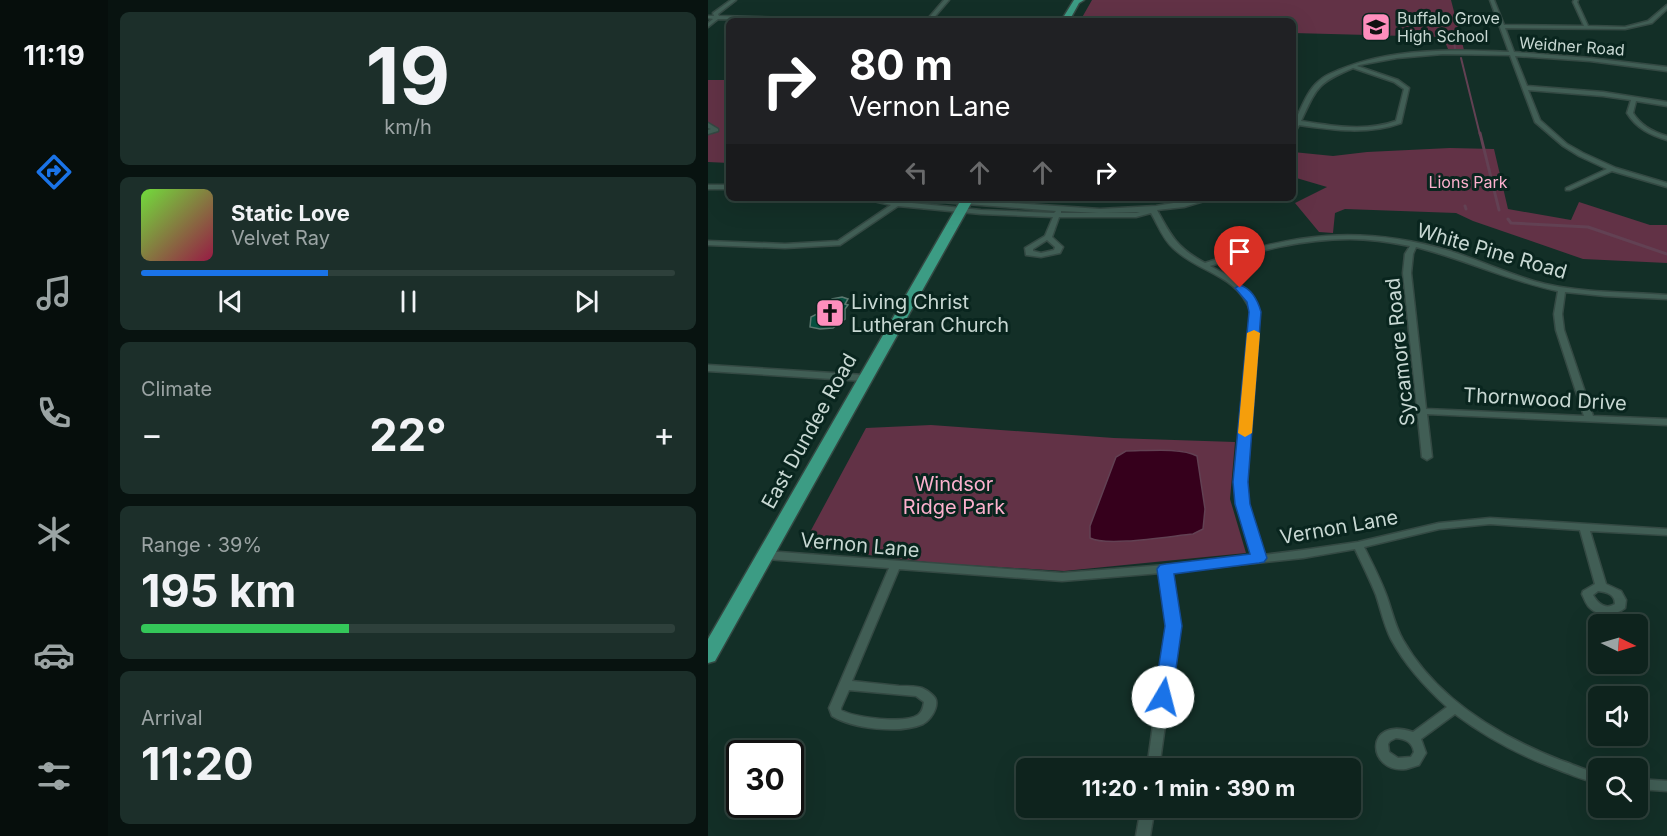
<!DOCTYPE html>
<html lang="en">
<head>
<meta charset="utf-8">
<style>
  :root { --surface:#0e231d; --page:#1c2f2a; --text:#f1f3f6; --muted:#9ba4a4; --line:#2e403b; --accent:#1a73e8 }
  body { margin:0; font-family:Inter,sans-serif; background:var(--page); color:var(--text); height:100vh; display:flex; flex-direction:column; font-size:22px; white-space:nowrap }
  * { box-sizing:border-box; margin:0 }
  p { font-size:20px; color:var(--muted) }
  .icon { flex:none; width:33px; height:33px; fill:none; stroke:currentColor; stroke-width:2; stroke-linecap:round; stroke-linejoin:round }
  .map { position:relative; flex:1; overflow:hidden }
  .details { display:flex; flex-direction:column; gap:12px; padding:12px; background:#081310; width:600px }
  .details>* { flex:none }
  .guide { position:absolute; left:18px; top:18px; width:570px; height:183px; border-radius:9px; box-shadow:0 6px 24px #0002,0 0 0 2px var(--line); background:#202124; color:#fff; overflow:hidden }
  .needle { width:39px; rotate:95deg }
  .fabs { position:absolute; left:880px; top:614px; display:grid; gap:12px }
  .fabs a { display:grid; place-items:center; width:60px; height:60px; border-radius:9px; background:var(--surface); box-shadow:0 6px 24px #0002,0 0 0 2px var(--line); font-size:30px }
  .speed { position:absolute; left:18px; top:740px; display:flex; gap:12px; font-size:30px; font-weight:700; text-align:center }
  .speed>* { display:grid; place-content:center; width:78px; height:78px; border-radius:50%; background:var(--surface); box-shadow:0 6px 24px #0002,0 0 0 2px var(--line); line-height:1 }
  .speed .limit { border:3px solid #111; border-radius:9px; background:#fff; color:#111 }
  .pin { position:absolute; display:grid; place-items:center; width:51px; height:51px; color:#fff; margin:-62px -26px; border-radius:50% 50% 50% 0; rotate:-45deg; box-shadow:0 0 6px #0007 }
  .pin .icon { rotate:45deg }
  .me { position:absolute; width:66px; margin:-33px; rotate:8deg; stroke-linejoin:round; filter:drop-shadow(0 0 4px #0008) }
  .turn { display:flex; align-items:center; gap:21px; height:126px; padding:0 24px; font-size:27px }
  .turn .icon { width:78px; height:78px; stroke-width:2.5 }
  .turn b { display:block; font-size:42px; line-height:51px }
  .lanes { display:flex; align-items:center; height:57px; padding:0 24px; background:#0003; justify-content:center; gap:30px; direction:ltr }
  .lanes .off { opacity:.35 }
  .big { font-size:45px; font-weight:700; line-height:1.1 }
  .details .tile { flex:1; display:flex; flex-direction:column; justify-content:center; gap:9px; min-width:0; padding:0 21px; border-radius:9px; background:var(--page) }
  .details .dial { align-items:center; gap:0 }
  .dial b { font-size:78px; line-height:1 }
  .song { display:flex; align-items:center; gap:18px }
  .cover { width:72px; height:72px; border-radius:9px; background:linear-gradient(135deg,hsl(100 70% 55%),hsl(340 70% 35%)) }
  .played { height:6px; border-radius:3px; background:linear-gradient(90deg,var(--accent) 35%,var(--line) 35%) }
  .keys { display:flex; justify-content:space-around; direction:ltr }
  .heat { display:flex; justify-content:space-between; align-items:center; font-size:33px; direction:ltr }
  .charge { height:9px; border-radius:4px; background:linear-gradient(90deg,#34c759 39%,var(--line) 0) }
  .trip { position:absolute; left:308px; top:758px; width:345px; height:60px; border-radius:9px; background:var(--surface); box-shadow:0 6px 24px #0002,0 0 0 2px var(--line); font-weight:700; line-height:60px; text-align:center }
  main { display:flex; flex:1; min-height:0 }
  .menu { display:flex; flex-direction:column; width:108px; justify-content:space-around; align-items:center; background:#060e0c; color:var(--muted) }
  .menu .icon { width:42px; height:42px }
  .menu .active { color:var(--accent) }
  .menu b { font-size:27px; color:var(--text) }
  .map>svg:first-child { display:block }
</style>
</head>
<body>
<main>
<nav class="menu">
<b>11:19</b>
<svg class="icon active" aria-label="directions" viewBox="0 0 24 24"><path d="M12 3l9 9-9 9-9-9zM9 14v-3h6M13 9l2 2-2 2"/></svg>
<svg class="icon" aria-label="music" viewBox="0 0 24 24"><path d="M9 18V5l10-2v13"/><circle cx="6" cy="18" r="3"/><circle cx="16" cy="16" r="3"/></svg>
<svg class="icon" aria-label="phone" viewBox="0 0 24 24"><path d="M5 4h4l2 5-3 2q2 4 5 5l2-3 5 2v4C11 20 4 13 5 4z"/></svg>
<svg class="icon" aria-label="climate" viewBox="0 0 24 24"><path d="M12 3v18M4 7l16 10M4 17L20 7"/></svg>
<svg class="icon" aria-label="car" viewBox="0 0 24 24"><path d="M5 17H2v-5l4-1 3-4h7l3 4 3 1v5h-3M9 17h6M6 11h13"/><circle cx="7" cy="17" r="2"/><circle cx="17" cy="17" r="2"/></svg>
<svg class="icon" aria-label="filters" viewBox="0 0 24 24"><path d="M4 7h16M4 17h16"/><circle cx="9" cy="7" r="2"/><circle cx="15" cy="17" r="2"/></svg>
</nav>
<section class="details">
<div class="tile dial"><b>19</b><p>km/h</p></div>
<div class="tile">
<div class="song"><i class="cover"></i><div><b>Static Love</b><p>Velvet Ray</p></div></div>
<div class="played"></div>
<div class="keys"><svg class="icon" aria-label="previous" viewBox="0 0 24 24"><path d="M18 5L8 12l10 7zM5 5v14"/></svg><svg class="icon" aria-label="pause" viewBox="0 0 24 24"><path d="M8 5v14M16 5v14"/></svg><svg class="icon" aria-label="next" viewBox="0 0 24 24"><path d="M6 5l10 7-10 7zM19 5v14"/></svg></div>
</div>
<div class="tile"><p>Climate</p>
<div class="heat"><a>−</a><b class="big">22°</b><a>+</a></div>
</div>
<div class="tile"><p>Range · 39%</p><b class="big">195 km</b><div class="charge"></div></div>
<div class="tile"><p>Arrival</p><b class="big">11:20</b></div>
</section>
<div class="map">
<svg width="959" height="836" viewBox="0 0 959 836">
  <rect width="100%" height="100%" fill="#132f27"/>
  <path fill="#623246" d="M384 0H743L756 50 740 49 735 37 585 33V21H372Z
    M0 80H21V163L0 162Z
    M742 148 786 149 800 209 863 220 871 202 942 225H959V263L875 259 765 221 748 213 637 209 627 213 625 233 611 232 587 203 619 187 585 177V152L625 156 659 152Z
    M223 425 406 438 527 442 522 499 538 553 356 571 227 563 94 547 158 428Z"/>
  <path fill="#36001c" stroke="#624153" stroke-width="1.5" d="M418 451C437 451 473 447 489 456L497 509 495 529 485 534C463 536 399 547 382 538V526L408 457Z"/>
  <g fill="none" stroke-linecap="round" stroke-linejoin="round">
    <path stroke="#624153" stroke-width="2" d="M746 42 747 48
      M753 58 772 135"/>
    <path stroke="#624153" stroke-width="3" d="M772 133 791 210
      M757 206 758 209
      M800 219 803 223 880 227 959 254"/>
  </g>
  <path fill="#065040" stroke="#5b786f" stroke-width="1.5" d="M134 297 140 299 137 304 140 305 137 309V319L125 328 112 329 102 327 103 317 113 312 118 304 122 303 124 299Z"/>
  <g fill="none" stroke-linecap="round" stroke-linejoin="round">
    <g stroke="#344943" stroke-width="3">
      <path id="street" d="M23 0H28L10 14 11 16 158 20 160 21 10 19 0 27V23L5 19 0 18V16H6L5 13Z
        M236 0H241L223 21H218Z
        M782 0H786L796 25 876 26 865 2 866 0H870L869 2 880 26 917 27 940 21 959 5V9L944 23 917 29 797 28 806 52 882 58 959 67V71L882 61 807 56 819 86 895 92 959 102V106L928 101 925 113C933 126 945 132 959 136V140C942 135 928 128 919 113L923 100 895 96 820 90 832 120 859 144 875 153 908 168 959 183V187L904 171 862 190H858V188L899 169 871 156 855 146 827 122 802 55 735 54 689 58 651 65 649 66 690 80 701 88 693 123C660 135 625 130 591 125L587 132 585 133V120L587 121C594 107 599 91 611 81 617 75 624 73 631 70 682 48 746 49 801 52ZM645 68 686 82 696 89 688 121C658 132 624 126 593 121 609 87 609 83 645 68Z
        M0 123 10 129V131L0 134V130L3 129 0 128Z
        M0 185H21V189H0Z
        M156 198H169L189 202 212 199H246L392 209 448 206 495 198H506L476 207 449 210C463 236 469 248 497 263 585 234 651 224 742 251 774 261 804 276 837 284 877 293 918 292 959 295V299L897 296 857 292 854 314 856 330 885 416 959 419V425L719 414 724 457 719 460 714 457 695 273 697 254 702 246C682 242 662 239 642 239 594 239 548 251 502 266 526 278 541 287 551 312L537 482 540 504 555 555 595 550 650 542 731 523 782 518 959 529V535L882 531 898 584 913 591 918 600 917 608C907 616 890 617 881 607 878 604 876 598 874 594L875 591 887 584 872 530 782 524 731 529 656 547C664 563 673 580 679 597 684 611 687 626 695 640 728 698 791 736 852 760 865 764 877 771 891 773V783C877 781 864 775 851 770 813 756 779 738 747 714L713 739 718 753 711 765C707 766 702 768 698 769 659 774 655 715 705 732L739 707C717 687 697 665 683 639 676 625 673 610 668 595 662 580 654 564 647 549L595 558 464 572 471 626 451 768H439L459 626 453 573 354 581 191 569 144 681C160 683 176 684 191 686 198 686 208 686 214 688 219 690 227 696 228 700 230 709 222 720 215 724 192 734 145 729 124 716L121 708 181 568 58 559 54 558 53 555 54 552 58 551 354 573 458 565 545 556 530 504 527 482 543 312C528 273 492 274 465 248 455 239 450 225 443 213L428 217H351L344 237 355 247 352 253 333 257 318 255 317 248 337 236 345 217 273 214 190 206 132 245 77 248 0 245V241L77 244 130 241 183 205 157 199ZM234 202 348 211 346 213 273 210 204 203ZM353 211 392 213 432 212 428 213H353ZM339 240 347 247 346 250 333 253 325 251V249ZM708 247C756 259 801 281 850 291L846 314 848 330 876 416 718 409 703 273 705 254ZM890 591C899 592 907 594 907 604 898 610 890 604 885 595ZM141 690 208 696 216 702C215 707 215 711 210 715 197 724 147 718 133 710V708ZM688 738C698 739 704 742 706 752L703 757 690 758 681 752 680 744 682 741Z
        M0 365 156 375 160 378 156 381 0 371Z
        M930 779 959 781V791L930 789Z
        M433 807H447L442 836H428Z"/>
    </g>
    <g stroke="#344943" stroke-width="3">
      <path id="primary" d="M366 0H376L371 3 361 21H353Z
        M254 198H266L7 661 0 663V639Z"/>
    </g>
    <use href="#street" fill="#415e55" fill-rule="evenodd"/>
    <use href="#primary" fill="#3c9c84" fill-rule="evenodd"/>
  </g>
  <path fill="#1a73e8" stroke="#114b97" stroke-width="1.5" d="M532 285C544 289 550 301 553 312L540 482 542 504 559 558 556 562 551 563 466 574 474 626 464 697 462 702 455 704 449 702 446 697 457 626 449 569 452 565 458 564 542 554 527 504 525 482 541 312 539 302 527 288Z"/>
  <path fill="#f59e0b" d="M546 330 552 333 544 433 537 437 530 433 539 333Z"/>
  <defs>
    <g id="school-square" transform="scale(1.5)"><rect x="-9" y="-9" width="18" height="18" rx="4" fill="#fe8ebd" stroke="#09251e"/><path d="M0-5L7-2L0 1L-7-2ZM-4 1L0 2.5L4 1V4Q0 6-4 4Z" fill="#111"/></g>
    <g id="church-square" transform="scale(1.5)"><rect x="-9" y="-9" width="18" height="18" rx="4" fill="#fe8ebd" stroke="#09251e"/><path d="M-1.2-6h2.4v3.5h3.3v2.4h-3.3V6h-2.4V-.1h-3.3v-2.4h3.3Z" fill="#111"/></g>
  </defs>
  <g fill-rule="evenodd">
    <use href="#school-square" x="668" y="27"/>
    <use href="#church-square" x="122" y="313"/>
  </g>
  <g text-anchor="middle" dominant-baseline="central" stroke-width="6" stroke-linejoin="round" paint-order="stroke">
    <g font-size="16" fill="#c8d8d3" stroke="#09251e" text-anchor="start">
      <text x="689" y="18">Buffalo Grove<tspan x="689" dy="18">High School</tspan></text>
    </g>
    <g font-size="16" fill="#c8d8d3" stroke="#09251e">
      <text transform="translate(864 46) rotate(4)">Weidner Road</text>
    </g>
    <g font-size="16" fill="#fcb0cd" stroke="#09251e">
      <text x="760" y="182">Lions Park</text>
    </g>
    <g font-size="20" fill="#c8d8d3" stroke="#09251e">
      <text transform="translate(784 251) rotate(16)">White Pine Road</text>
      <text transform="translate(692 352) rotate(-96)">Sycamore Road</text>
      <text transform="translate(837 399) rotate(3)">Thornwood Drive</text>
      <text transform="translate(101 431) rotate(-61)">East Dundee Road</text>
      <text transform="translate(631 527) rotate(-10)">Vernon Lane</text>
      <text transform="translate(152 545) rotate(5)">Vernon Lane</text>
    </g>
    <g font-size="20" fill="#c8d8d3" stroke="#09251e" text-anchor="start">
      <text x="143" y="302">Living Christ<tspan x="143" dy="23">Lutheran Church</tspan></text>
    </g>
    <g font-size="20" fill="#fcb0cd" stroke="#09251e">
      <text x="246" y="484">Windsor<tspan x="246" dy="23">Ridge Park</tspan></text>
    </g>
  </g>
</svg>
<div class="fabs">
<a><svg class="needle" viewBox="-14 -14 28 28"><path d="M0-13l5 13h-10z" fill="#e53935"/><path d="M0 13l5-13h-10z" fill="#9ba4a4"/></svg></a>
<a><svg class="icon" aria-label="sound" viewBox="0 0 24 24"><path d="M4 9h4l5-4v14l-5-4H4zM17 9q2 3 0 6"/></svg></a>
<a><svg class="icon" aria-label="search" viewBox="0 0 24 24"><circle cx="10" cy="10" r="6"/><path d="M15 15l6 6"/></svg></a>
</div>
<div class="speed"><div class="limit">30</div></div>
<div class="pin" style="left:532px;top:288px;background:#d93025"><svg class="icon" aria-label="arrive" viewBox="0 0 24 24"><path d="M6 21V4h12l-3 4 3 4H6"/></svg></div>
<svg class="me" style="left:455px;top:697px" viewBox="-20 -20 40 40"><circle r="19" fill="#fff"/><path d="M0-13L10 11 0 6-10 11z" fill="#1a73e8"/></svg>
<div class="trip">11:20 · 1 min · 390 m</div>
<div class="guide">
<div class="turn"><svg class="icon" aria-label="right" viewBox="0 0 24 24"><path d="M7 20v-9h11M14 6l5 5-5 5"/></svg><div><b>80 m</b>Vernon Lane</div></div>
<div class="lanes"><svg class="icon off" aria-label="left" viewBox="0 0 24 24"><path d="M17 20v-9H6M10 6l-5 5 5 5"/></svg><svg class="icon off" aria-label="ahead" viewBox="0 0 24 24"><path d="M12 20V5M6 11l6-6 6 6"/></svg><svg class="icon off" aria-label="ahead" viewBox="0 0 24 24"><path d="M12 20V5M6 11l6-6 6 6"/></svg><svg class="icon" aria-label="right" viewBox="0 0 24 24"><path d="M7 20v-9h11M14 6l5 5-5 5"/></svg></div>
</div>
</div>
</main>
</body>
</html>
